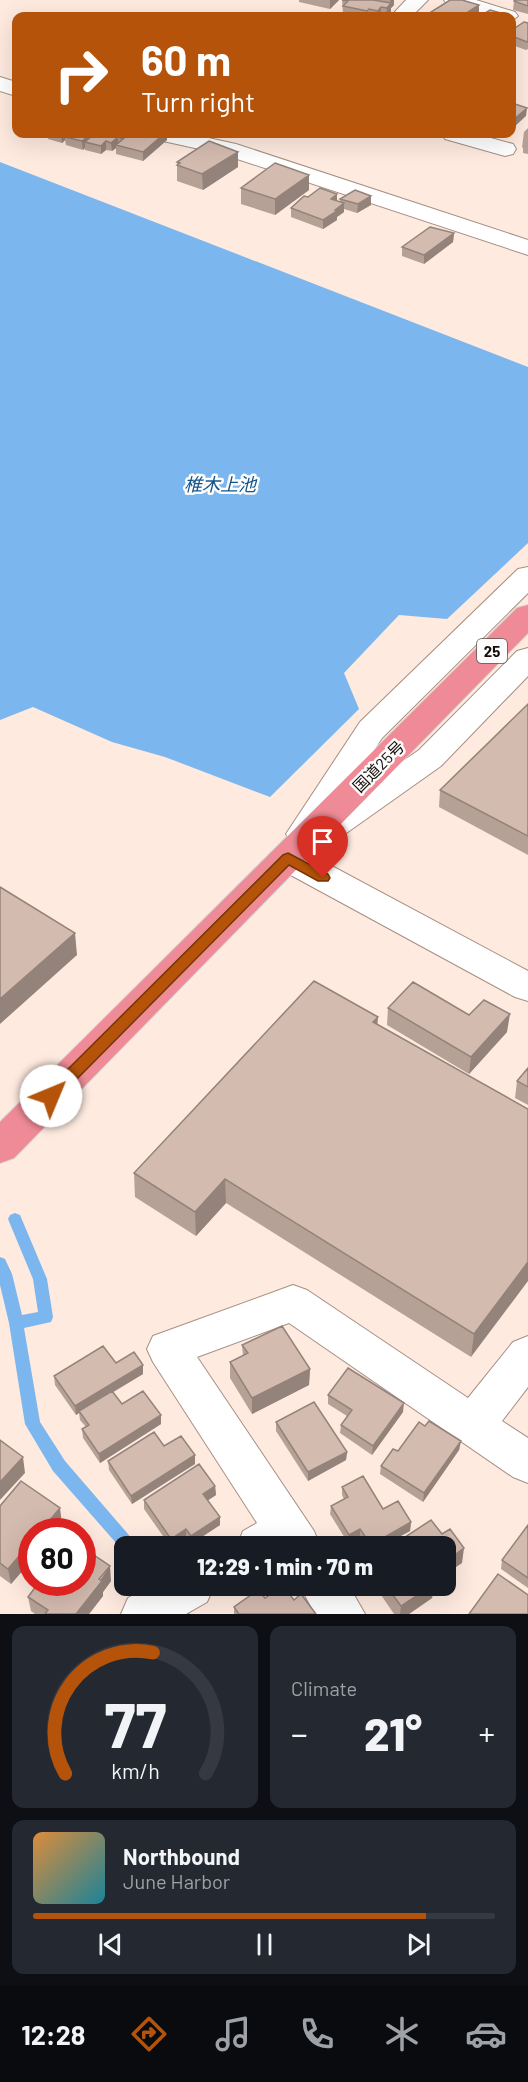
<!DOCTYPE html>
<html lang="en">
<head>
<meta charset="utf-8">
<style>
  :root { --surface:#171b24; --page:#242831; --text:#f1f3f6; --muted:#9ea1a6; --line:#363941; --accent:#b45309 }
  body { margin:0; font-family:Barlow,"Noto Sans JP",sans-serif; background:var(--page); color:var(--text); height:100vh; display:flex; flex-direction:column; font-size:22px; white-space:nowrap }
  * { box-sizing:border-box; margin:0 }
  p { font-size:20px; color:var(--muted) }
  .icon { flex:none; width:33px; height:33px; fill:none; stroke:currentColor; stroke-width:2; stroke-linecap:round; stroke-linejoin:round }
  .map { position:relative; height:1614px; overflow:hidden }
  .side { display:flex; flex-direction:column; gap:12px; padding:12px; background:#0d0f14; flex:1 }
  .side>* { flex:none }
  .hud { position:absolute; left:12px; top:12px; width:504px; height:126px; border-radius:12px; box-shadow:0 6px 24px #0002; background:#b45309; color:#fff; overflow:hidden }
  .speed { position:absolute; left:18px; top:1518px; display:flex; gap:12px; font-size:30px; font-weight:700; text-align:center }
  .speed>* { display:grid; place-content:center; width:78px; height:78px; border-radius:50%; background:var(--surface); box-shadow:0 6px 24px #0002; line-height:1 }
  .speed .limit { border:9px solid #d22; background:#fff; color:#111 }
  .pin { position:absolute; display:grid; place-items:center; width:51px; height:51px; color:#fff; margin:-62px -26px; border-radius:50% 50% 50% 0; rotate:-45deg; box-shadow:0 0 6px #0007 }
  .pin .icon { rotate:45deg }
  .me { position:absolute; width:66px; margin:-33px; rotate:45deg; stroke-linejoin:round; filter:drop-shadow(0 0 4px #0008) }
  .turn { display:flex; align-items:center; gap:21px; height:126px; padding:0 30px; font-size:27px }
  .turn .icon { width:78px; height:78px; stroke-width:2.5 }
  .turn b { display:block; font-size:42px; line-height:51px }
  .big { font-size:45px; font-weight:800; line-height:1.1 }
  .side .tile { flex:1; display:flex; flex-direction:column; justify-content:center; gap:9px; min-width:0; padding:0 21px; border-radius:12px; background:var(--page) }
  .side .dial { align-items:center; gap:0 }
  .dial svg { height:156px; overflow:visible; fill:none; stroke:var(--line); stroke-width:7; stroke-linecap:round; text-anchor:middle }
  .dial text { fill:var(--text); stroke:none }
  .song { display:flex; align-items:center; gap:18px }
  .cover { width:72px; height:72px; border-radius:9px; background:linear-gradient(135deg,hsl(30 70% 55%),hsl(190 70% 35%)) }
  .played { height:6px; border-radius:3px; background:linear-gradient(90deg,var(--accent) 85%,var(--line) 85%) }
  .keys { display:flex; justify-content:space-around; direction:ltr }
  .heat { display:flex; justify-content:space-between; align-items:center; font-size:33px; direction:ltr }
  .side .tiles { flex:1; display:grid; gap:12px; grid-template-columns:1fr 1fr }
  .tile:last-child { grid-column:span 2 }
  .trip { position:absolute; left:114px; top:1536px; width:342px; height:60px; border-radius:12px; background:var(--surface); box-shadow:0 6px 24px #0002; font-weight:800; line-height:60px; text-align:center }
  .dock { display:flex; height:96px; justify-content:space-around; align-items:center; background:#090b0e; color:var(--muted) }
  .dock .icon { width:42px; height:42px }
  .dock .selected { color:var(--accent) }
  .dock b { font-size:27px; color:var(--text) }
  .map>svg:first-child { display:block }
</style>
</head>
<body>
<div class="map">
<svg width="528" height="1614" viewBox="0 0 528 1614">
  <rect width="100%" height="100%" fill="#feeadf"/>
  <path fill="#7bb6ef" d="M0 162 528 367V543L447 619 399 615 344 673 359 709 270 797 165 757 112 742 33 707 0 720Z"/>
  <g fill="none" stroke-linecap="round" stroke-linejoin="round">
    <path fill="#7bb6ef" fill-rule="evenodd" d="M15 1213 20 1215 47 1279 53 1317 51 1322 24 1328 40 1422 65 1461 134 1541 136 1546H124V1552L53 1471 25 1424 9 1323 0 1285V1257L5 1259 12 1274 22 1315 38 1312 33 1279 8 1219 10 1215Z
      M151 1586H169L190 1614H171Z"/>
    <g stroke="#a68f82" stroke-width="2">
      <path id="minor" d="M406 0H428L412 16H391Z
        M444 0H476L515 12 518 16 512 21V16H488L447 4Z
        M0 77 16 82V96L0 91Z
        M151 134H190L236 144 528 240V255L222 154 154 139Z
        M442 134H476L513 144 516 149 513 154 505 156 445 139Z
        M528 567V593L382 738 338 806 419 750 517 651 528 648V676L441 766 328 846 316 850 291 842 286 834 360 722 518 569Z
        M288 846 300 849 528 971V1001L515 997 276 867 271 858 276 849Z
        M293 1285 307 1290 468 1398 513 1342 528 1336V1387L502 1421 528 1438V1483L513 1477 289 1323 197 1357 314 1531 320 1546H237L243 1531 257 1523 153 1362 147 1349 153 1336Z
        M149 1586H214L207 1602 186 1614H121L128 1598Z
        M300 1586H349L365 1614H315Z"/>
    </g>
    <g stroke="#d5d4d3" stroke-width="2">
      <path id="highway" d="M528 605V633L14 1158 0 1163V1122L517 608Z"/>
    </g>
    <use href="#minor" fill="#fff" fill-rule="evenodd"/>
    <use href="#highway" fill="#ee8b96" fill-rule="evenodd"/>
  </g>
  <path fill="#b6a196" d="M299 0H339L330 9 299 2Z
    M342 0H394V5L391 8V12L386 16 381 15 380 16H354L343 14Z
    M528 0V14L513 10 514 1Z
    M431 12 479 14 474 16H431Z
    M512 21 515 22 514 28 528 23V49L526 50 512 45Z
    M528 128V154L523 153V148L522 147 524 132Z
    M48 134H167V140L143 161 116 154V148L112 151 106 150 101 154 85 150V148L83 150 66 145 65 140 62 143 48 139Z
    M177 162 238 167 203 190 177 181Z
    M241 188 309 190 275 215 241 204Z
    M337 194V201L340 202V199L371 205 357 213 344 209V212L337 217V220L323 229 291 217V208Z
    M454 233 453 242 424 264 402 256V247Z
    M528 704V855L439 807 440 790Z
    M388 1008 469 1015 507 1032 469 1074 387 1025Z
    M377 1025 528 1109 471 1357 226 1203 196 1236 135 1197 134 1173Z
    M528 1068V1105L515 1098 517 1081Z
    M242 1345 310 1369 309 1385 252 1414 230 1378V1362L243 1356Z
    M116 1363 143 1365V1374L113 1392 122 1404 161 1415V1424L100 1463 83 1438 82 1429 86 1427 80 1420 79 1413 76 1415 55 1385 54 1376Z
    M328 1395 403 1412 372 1455 340 1433 341 1425 347 1416 328 1404Z
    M276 1422 347 1452 346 1460 308 1481 276 1431Z
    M425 1426 461 1441 459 1450 423 1502 380 1474 381 1466Z
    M164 1446 195 1455V1464L132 1504 109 1470 108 1461Z
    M215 1486 216 1495 208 1500 220 1525 191 1544 186 1538 173 1546H170L144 1509V1500Z
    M342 1487 383 1509 411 1522 410 1531 382 1546H366L360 1537 348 1543 330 1514 331 1506 344 1499 342 1495Z
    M0 1506 62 1524 11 1584 0 1576Z
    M528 1525V1588L501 1569 502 1560Z
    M111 1581 103 1592V1596L89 1614H35L31 1611 28 1597Z
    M377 1586H434L432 1598 409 1614H394L377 1589Z
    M265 1598 294 1600 316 1614H234V1607Z"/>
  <path fill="#94837a" d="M330 0H339L330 9Z
    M390 0H394V5L391 8V12L386 16 387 8 390 4Z
    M479 5V14L474 16H462Z
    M381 7V15L378 16V11Z
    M515 22 514 31 512 33V25Z
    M527 108 526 116 512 129V121Z
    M61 134H75L65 137V140L62 143Z
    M91 134H101L85 142V148L83 150 82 141Z
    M126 134H135L122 146 121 138Z
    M164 134H167V140L143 161V152Z
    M118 137V145H116V148L112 151 111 143Z
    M106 141V150L101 154V146Z
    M238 152V167L203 190 202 174Z
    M309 175V190L275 215V199Z
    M337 194V203L331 199Z
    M371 196V205L357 213 358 204Z
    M344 203V212L337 217V220L323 229V220L335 210Z
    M454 233 453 242 424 264V255Z
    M75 933 77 955 0 1024V999Z
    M510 1014 507 1032 469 1074 471 1057Z
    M378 1017 376 1041 373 1022Z
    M225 1179 226 1203 196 1236 195 1212Z
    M528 1262V1281L471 1357 474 1334Z
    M143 1365V1374L80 1412 79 1411V1413L76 1415 75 1406Z
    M310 1369 309 1385 252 1414V1398Z
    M404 1403 403 1412 372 1455 373 1446Z
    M161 1415V1424L100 1463 99 1454Z
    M461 1441 459 1450 423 1502 424 1493Z
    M347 1452 346 1460 308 1481V1472Z
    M195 1455V1464L132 1504 131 1496Z
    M23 1457 25 1473 0 1500V1482Z
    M215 1486 216 1495 204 1503 203 1494Z
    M60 1508 62 1524 55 1532H40Z
    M220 1517V1525L191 1544V1536Z
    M411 1522 410 1531 382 1546H371V1545Z
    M186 1529V1538L173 1546H171V1539Z
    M360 1529V1537L348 1543 349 1535Z
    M32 1541V1560L11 1584 8 1569Z
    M464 1548 462 1563 446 1574V1561Z
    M110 1566 111 1581 103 1592V1596L89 1614H76Z
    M431 1586H434L432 1598 409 1614H400L401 1606Z"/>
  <path fill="#d4bbaf" stroke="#94837a" stroke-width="1.5" d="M342 0H373L391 3 387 8 381 7 378 11 369 9 367 11 343 6 348 1Z
    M450 0H462L479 5 462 16H444L431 12Z
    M515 0H528V6L514 1Z
    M490 10 504 14 500 16H480Z
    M524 22 528 23V41L527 42 512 36V30Z
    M512 103 527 108 512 121Z
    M69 134H91L82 141 65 137Z
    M94 134H126L121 138 118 137 111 143 106 141 101 146 85 142Z
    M129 134H164L143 152 116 145Z
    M209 141 238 152 202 174 177 165 180 163 177 162Z
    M275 163 309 175 275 199 241 188Z
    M320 188 337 194 331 199 344 203 335 210 337 211 323 220 291 208 304 196 308 197Z
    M355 190 371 196 358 204 340 199Z
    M430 227 454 233 424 255 402 247Z
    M528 704V836L440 790Z
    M0 887 75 933 0 999Z
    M314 981 378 1017 373 1022 528 1109V1262L474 1334 225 1179 195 1212 134 1173Z
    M413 982 469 1015 484 1000 510 1014 471 1057 388 1008Z
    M528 1068V1087L517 1081Z
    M282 1326 310 1369 252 1398 230 1362 248 1353 242 1345Z
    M103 1346 116 1363 134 1352 143 1365 75 1406 54 1376Z
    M348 1368 404 1403 373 1446 341 1425 352 1410 328 1395Z
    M112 1391 122 1404 143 1391 161 1415 99 1454 82 1429 89 1425 79 1411Z
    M314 1402 347 1452 308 1472 276 1422Z
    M429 1421 461 1441 424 1493 381 1466 393 1449 398 1451 419 1422 425 1426Z
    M154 1432 164 1446 181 1436 195 1455 131 1496 108 1461Z
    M0 1440 23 1457 0 1482Z
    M199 1464 215 1486 203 1494 220 1517 191 1536 186 1529 171 1539 144 1500Z
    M363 1476 383 1509 398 1501 411 1522 371 1545 360 1529 349 1535 331 1506 348 1497 342 1487Z
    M21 1481 60 1508 40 1532H32V1541L8 1569 0 1563V1506Z
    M431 1520 442 1534 450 1529 464 1548 446 1561V1546H394L393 1545Z
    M528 1525V1578L502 1560Z
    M82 1547 110 1566 99 1579 102 1581 76 1614H45L48 1610 28 1597 39 1582H82Z
    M498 1574 528 1595V1614H469Z
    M283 1586 294 1600 301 1594 316 1614H239L234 1607 258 1590 265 1598Z
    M386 1586H431L401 1606Z"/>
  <path fill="#b45309" stroke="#753606" stroke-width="1.5" d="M288 853 328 874 330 878 328 881H318L289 865 56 1100 51 1102 45 1100 43 1096 45 1092 283 855Z"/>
  <g text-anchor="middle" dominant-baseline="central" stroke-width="5" stroke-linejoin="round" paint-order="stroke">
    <rect fill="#fcfcfc" stroke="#5b5552" stroke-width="1.5" x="477" y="639" width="30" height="24" rx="4.5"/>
    <g font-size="15" font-weight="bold" fill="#160e09">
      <text x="492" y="651">25</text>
    </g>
    <g font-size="16" fill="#160e09" stroke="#fcfcfc">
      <text transform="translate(378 766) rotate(-45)">国道25号</text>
    </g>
    <g font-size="18" font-style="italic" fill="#145489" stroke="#fcfcfc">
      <text x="220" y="484">椎木上池</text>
    </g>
  </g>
</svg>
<div class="speed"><div class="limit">80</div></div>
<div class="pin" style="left:323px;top:878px;background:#d93025"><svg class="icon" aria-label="arrive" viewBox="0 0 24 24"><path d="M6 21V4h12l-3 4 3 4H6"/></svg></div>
<svg class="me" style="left:51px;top:1096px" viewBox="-20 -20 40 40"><circle r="19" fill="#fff"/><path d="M0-13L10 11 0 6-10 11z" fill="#b45309"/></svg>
<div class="trip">12:29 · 1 min · 70 m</div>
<div class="hud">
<div class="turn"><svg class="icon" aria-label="right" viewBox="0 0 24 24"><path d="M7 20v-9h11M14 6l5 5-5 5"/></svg><div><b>60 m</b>Turn right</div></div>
</div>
</div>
<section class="side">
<div class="tiles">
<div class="tile dial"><svg viewBox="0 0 100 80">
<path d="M14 69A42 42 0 1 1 86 69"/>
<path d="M14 69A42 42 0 0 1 59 7" stroke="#b45309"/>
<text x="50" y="56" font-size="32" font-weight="700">77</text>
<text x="50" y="72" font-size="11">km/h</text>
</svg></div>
<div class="tile"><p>Climate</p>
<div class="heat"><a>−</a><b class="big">21°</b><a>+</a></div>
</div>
<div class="tile">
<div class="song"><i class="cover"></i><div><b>Northbound</b><p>June Harbor</p></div></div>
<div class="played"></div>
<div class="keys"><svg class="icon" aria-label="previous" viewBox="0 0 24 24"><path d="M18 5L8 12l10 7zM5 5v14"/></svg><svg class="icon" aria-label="pause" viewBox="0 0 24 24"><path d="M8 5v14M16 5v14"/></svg><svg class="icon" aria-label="next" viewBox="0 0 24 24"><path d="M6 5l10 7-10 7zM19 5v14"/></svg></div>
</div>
</div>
</section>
<nav class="dock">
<b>12:28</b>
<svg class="icon selected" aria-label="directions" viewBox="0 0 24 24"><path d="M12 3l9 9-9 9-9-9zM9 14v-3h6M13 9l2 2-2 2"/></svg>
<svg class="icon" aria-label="music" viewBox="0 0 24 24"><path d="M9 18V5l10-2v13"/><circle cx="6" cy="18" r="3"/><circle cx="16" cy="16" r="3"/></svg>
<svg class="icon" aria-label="phone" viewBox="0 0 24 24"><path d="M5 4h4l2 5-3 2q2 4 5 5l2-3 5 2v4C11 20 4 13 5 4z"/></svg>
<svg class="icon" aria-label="climate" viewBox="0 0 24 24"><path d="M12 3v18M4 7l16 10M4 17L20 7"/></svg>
<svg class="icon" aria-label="car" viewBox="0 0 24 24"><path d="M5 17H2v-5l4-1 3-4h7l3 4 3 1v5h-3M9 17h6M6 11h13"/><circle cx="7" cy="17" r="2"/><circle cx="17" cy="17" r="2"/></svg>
</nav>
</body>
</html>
